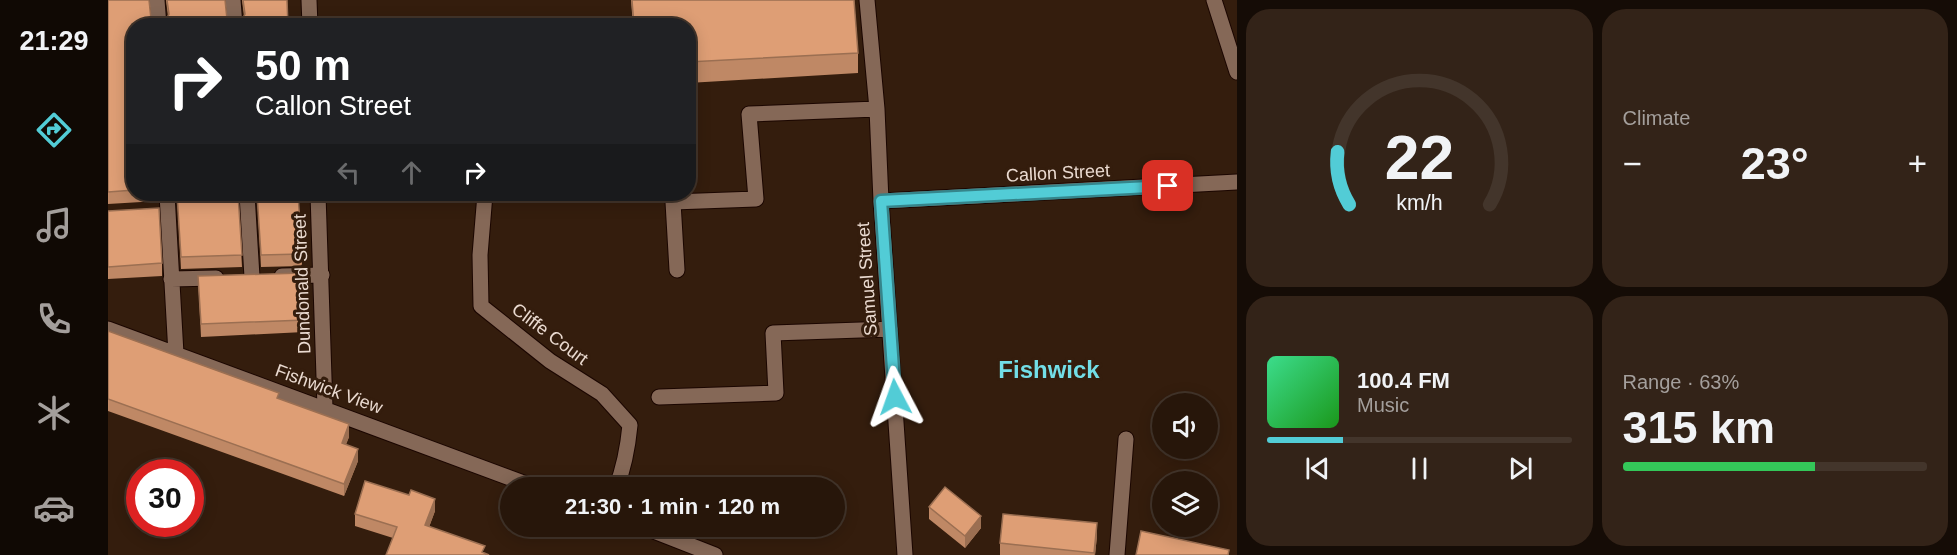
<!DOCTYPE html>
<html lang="en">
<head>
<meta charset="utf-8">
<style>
  :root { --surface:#27160a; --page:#332318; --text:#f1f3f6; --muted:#a49f9c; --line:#43352b; --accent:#52ccd6 }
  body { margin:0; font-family:Arial,sans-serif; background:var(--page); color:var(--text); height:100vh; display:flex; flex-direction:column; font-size:22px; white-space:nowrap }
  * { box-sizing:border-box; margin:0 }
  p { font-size:20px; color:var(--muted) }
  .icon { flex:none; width:33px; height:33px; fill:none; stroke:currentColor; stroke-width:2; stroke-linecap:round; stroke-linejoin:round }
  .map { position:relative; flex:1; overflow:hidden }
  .sheet { display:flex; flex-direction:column; gap:9px; padding:9px; background:#150c06; width:720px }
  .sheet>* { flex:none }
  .hud { position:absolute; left:18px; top:18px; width:570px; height:183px; border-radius:24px; box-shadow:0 3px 15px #0003,0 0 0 2px var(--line); background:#202124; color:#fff; overflow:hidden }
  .fabs { position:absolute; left:1044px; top:393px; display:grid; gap:12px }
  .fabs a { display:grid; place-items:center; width:66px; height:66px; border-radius:50%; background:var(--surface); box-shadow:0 3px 15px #0003,0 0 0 2px var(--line); font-size:30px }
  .speed { position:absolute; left:18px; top:459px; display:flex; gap:12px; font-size:30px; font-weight:700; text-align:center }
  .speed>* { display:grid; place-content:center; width:78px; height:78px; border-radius:50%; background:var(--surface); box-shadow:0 3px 15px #0003,0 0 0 2px var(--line); line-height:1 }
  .speed .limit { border:9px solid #d22; background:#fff; color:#111 }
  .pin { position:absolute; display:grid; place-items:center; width:51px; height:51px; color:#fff; margin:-26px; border-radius:12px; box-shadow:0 3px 9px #0006 }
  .me { position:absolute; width:66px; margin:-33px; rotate:356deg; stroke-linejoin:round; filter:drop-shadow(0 0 4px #0008) }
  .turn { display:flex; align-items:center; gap:21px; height:126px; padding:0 30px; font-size:27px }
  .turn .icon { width:78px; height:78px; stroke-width:2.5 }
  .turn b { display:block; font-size:42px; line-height:51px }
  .lanes { display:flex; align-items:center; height:57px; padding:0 30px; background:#0003; justify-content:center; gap:30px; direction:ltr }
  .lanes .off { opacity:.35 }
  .big { font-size:45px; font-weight:700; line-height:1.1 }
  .sheet .tile { flex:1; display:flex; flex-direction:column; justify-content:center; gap:9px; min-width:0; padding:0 21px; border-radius:24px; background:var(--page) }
  .sheet .dial { align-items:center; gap:0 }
  .dial svg { height:156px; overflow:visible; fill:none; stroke:var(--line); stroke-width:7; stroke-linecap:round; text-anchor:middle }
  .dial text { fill:var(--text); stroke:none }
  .song { display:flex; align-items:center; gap:18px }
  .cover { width:72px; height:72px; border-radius:9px; background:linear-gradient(135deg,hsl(150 70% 55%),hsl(120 70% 35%)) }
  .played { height:6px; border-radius:3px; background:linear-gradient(90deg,var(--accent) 25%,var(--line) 25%) }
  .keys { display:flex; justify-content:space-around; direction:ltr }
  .heat { display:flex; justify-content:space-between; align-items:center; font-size:33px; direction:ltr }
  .charge { height:9px; border-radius:4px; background:linear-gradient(90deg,#34c759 63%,var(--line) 0) }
  .sheet .tiles { flex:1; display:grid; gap:9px; grid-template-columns:repeat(2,1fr) }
  .trip { position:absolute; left:392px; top:477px; width:345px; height:60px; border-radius:30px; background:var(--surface); box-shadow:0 3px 15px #0003,0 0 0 2px var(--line); font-weight:700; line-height:60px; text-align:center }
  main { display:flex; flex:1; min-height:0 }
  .dock { display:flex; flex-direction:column; width:108px; justify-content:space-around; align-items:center; background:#100904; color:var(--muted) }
  .dock .icon { width:42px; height:42px }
  .dock .current { color:var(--accent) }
  .dock b { font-size:27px; color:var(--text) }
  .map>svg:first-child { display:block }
</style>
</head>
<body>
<main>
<nav class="dock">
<b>21:29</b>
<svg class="icon current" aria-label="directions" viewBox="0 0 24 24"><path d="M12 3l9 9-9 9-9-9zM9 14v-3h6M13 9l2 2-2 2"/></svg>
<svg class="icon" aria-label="music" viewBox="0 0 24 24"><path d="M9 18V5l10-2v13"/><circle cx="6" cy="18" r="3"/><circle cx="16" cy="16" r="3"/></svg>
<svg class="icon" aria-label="phone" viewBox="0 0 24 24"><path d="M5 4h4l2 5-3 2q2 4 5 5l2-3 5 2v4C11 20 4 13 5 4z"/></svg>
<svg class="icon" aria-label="climate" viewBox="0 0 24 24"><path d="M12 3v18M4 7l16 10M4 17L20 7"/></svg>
<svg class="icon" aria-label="car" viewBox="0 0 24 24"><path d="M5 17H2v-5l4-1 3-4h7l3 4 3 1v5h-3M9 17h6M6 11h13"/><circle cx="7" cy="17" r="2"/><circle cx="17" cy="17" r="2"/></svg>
</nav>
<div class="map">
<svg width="1129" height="555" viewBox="0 0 1129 555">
  <rect width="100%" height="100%" fill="#341d0d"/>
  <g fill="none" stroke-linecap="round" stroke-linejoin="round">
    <g stroke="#1b0600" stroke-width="17">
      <path id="minor" d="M49 0 51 26
        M125 0 127 26
        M201 0 202 26
        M759 0 769 109 773 201 797 555
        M1106 0 1129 72
        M59 194 68 354
        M139 194 144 277
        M210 194 217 408
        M377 194 372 255 373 306 442 361 494 394 522 425C520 446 516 468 508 488
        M773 201 1129 182
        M569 270 565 202 648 199 641 114 769 109
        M174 276 214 275
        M63 279 108 278
        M0 329 429 488
        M551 397 668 393 665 333 782 329
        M533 526 607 555
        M1009 555 1018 439"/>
    </g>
    <use href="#minor" stroke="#856857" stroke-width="15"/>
  </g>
  <path fill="#bf8865" d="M0 0 43 19 47 23H52L57 21 60 16 58 0H117L119 19 123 23H128L133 21 136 16 134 0H179L180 26H26V194H50V201L0 204Z
    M523 0H746L750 53V73L580 83V26H525Z
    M69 194H130L134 267 73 269Z
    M149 194H190L194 264 193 266 153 267Z
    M0 211 54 263V276L0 279Z
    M90 276 196 320V332L93 337Z
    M0 331 171 399 241 437 238 444 250 461 236 496 0 411Z
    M821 507 873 528 857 548 821 519Z
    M327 511 321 527 285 538 247 526V514Z
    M989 536 987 555H892V543Z"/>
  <path fill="#9b6f52" d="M241 424V437L234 455V443Z
    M250 449V461L236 496V484Z
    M327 499V511L317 538V525Z
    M873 516V528L857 548V536Z
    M989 523V536L987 555H986Z"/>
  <path fill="#de9e75" stroke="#9b6f52" stroke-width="1.5" d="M0 0H41L43 19 47 23H52L57 21 61 14 59 0H117L119 19 123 23H128L133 21 137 14 135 0H179L180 26H26V190L0 192Z
    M524 0H746L750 53 580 62V26H526Z
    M69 194H130L134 255 73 257Z
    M149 194H190L194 252 193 254 153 255Z
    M51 208 54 263 0 267V211Z
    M194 273 196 320 93 324 90 276Z
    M0 331 171 393 169 398 241 424 234 443 250 449 236 484 0 399Z
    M257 481 301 495 303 490 327 499 317 525 377 546 374 552 381 555H278L289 527 247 514Z
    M837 487 873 516 857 536 821 507Z
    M895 514 989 523 986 553 892 543Z
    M1033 531 1121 550 1120 555H1028Z"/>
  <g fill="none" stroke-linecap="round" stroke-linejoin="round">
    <g stroke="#35858b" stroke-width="15">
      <path id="route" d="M787 397 773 201 1060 186"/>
    </g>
    <use href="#route" stroke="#52ccd6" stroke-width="10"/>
  </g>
  <g text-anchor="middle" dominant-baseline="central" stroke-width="6" stroke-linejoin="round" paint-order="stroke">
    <g font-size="18" fill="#eadad0" stroke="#341d0d">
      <text transform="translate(950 173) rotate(-3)">Callon Street</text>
      <text transform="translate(759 279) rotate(-94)">Samuel Street</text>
      <text transform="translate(194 284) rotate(-92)">Dundonald Street</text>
      <text transform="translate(442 334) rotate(37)">Cliffe Court</text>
      <text transform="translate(221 389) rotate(20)">Fishwick View</text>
    </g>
    <g font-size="24" font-weight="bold" fill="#72dee7" stroke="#341d0d">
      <text x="941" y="369">Fishwick</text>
    </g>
  </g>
</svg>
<div class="fabs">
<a><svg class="icon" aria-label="sound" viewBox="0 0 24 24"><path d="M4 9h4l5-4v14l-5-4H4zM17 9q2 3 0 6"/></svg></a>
<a><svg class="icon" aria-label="layers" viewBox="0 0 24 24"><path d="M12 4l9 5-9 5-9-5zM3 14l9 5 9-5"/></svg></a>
</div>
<div class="speed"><div class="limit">30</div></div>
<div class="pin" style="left:1060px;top:186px;background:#d93025"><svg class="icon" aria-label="arrive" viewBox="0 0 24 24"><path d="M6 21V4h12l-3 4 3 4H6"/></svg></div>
<svg class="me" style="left:787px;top:397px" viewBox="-20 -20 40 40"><path d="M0-17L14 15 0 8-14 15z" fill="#52ccd6" stroke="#fff" stroke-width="4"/></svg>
<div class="trip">21:30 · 1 min · 120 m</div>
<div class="hud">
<div class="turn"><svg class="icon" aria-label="right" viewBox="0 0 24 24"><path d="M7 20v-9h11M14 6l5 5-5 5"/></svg><div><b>50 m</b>Callon Street</div></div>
<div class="lanes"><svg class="icon off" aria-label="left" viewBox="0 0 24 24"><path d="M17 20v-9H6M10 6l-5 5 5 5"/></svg><svg class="icon off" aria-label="ahead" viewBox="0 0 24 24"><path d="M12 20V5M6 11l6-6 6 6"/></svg><svg class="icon" aria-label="right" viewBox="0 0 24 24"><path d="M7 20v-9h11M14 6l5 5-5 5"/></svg></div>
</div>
</div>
<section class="sheet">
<div class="tiles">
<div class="tile dial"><svg viewBox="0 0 100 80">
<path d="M14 69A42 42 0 1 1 86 69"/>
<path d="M14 69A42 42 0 0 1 8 42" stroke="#52ccd6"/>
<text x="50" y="56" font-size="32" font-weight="700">22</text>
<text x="50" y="72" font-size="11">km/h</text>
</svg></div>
<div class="tile"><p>Climate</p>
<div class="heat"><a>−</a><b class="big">23°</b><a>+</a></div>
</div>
<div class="tile">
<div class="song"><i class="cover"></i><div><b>100.4 FM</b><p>Music</p></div></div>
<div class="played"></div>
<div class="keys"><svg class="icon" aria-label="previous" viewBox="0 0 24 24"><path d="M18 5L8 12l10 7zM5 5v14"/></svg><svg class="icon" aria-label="pause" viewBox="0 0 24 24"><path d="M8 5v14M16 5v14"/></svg><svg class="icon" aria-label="next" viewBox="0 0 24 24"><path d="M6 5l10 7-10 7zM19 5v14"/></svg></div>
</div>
<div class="tile"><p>Range · 63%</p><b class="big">315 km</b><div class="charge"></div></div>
</div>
</section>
</main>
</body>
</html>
